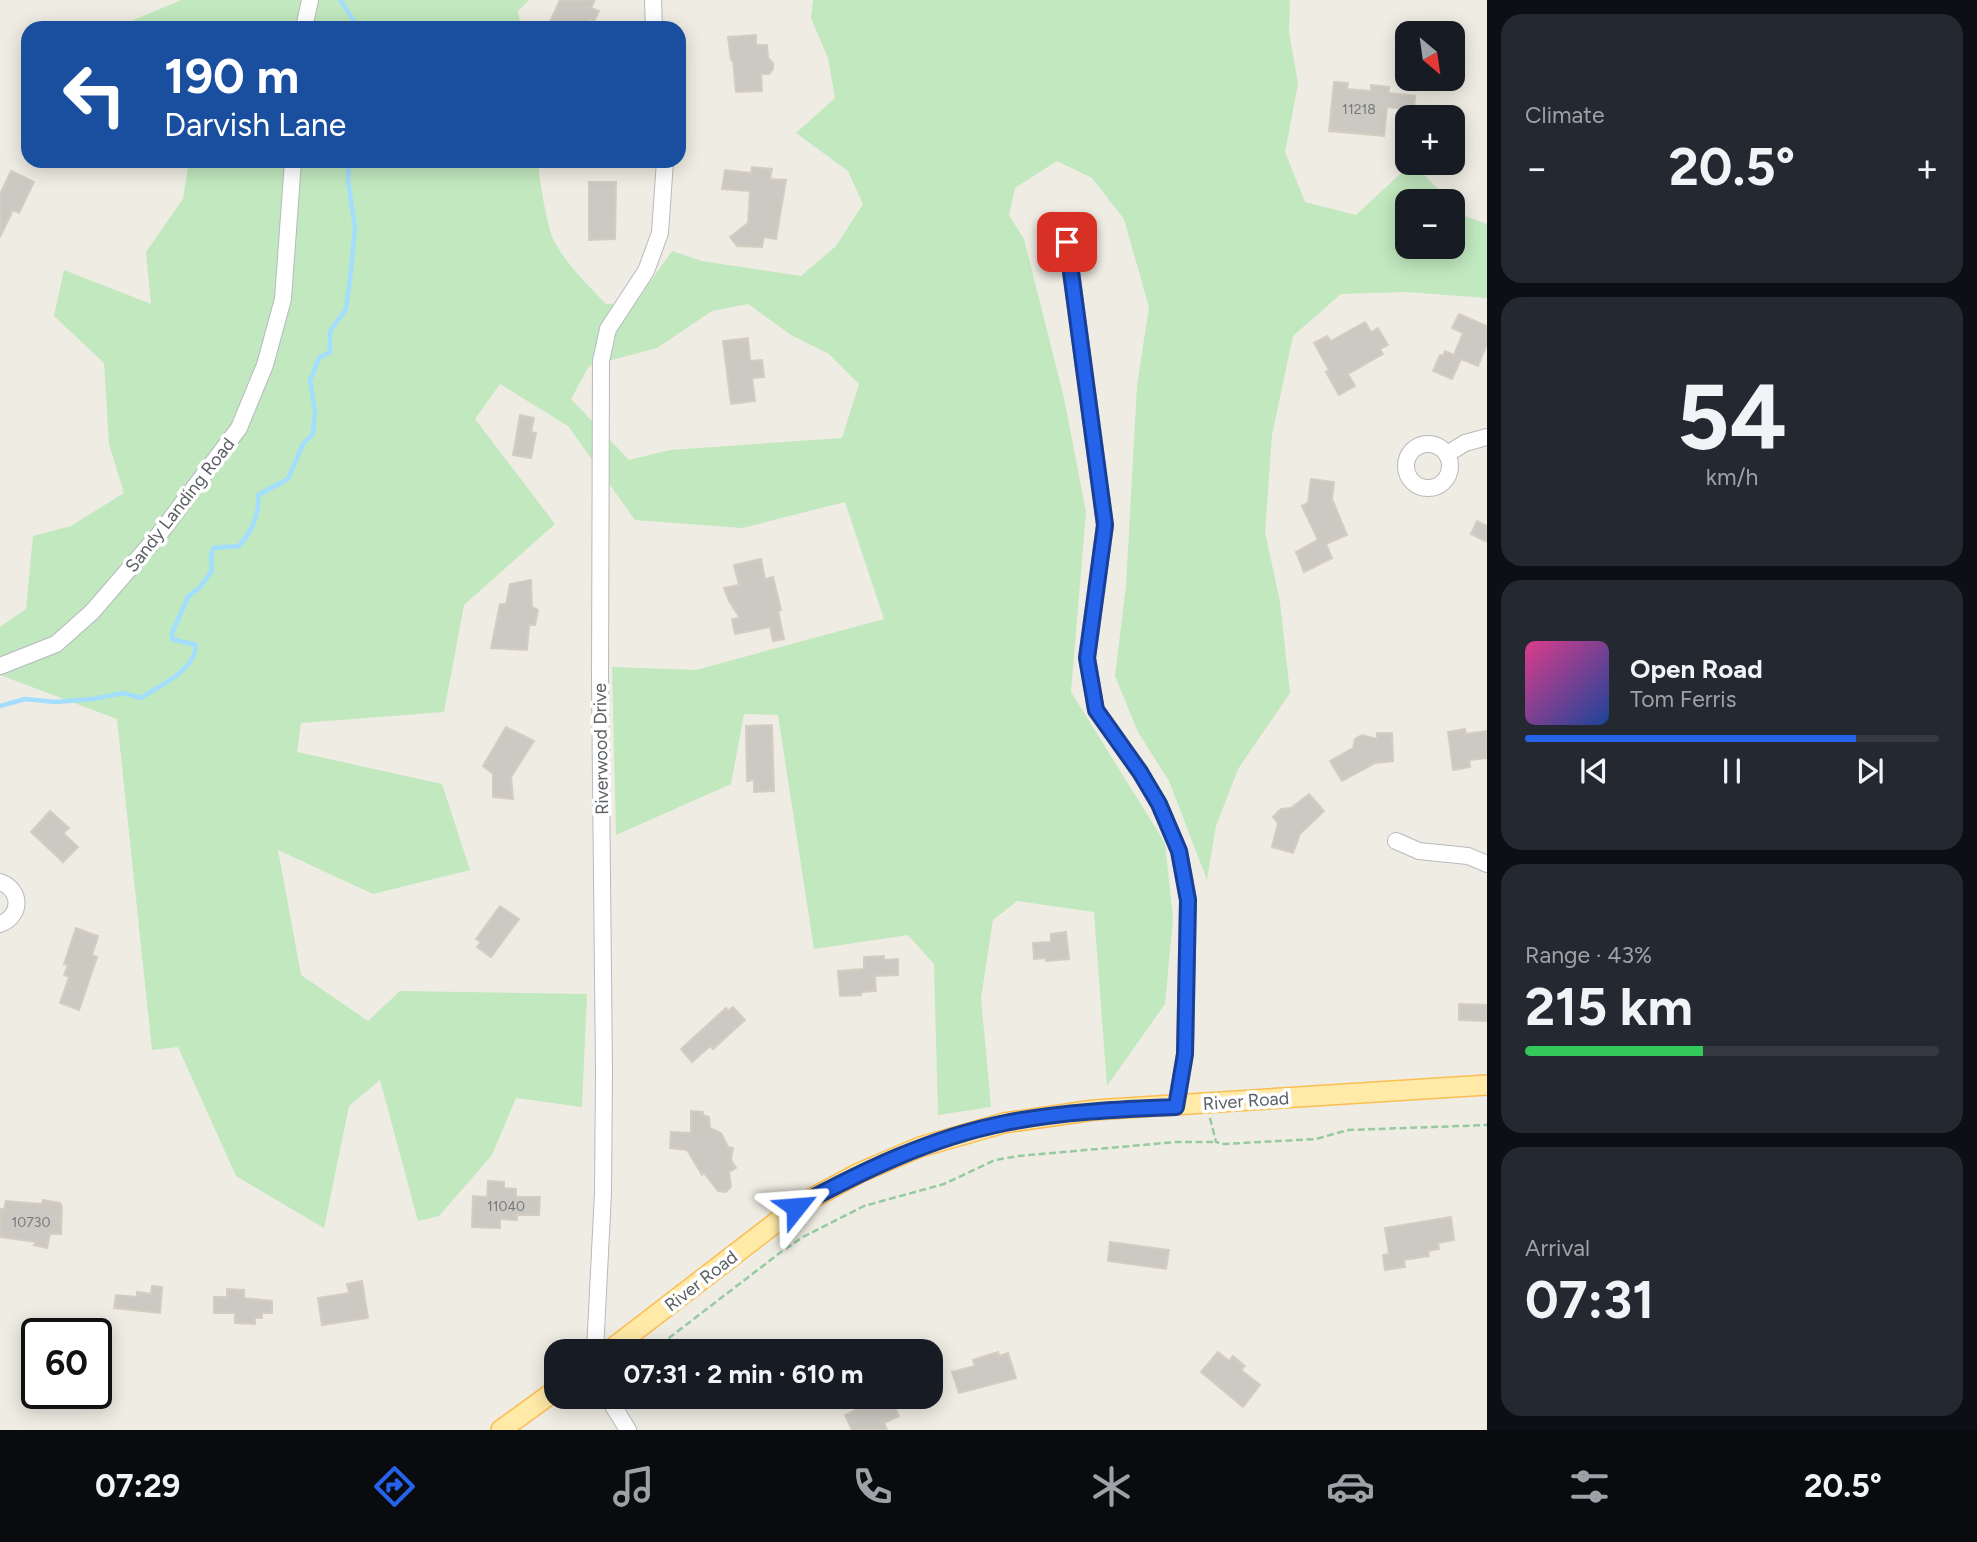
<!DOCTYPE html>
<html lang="en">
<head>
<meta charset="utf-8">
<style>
  :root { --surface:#171b24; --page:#242831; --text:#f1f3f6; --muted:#9ea1a6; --line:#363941; --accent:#2563eb }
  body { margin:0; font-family:Figtree,sans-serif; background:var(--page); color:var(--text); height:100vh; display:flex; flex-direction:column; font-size:26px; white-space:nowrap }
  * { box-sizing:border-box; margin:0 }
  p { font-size:23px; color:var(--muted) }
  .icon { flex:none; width:38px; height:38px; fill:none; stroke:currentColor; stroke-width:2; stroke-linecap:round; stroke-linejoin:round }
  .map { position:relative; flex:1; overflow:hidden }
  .sheet { display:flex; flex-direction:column; gap:14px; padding:14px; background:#0d0f14; width:490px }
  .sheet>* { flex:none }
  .guide { position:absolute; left:21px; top:21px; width:665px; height:147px; border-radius:21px; box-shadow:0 4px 18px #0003; background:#1a4fa0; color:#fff; overflow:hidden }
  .needle { width:46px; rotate:151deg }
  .tools { position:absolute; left:1395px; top:21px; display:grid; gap:14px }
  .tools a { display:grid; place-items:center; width:70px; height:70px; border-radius:14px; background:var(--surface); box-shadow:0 4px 18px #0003; font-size:35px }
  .speed { position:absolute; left:21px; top:1318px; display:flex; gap:14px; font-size:35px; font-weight:700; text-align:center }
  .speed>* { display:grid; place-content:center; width:91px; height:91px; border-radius:50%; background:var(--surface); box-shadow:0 4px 18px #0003; line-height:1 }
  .speed .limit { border:4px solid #111; border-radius:10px; background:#fff; color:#111 }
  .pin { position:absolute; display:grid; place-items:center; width:60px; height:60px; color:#fff; margin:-30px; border-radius:14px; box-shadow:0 4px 10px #0006 }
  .me { position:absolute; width:77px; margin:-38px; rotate:62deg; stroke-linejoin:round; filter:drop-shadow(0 0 5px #0008) }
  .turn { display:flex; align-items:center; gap:24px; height:147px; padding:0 28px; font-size:32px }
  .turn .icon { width:91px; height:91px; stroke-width:2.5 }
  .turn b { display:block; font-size:49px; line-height:60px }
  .big { font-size:52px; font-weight:700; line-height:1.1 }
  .sheet .tile { flex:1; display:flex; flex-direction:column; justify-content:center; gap:10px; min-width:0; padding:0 24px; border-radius:21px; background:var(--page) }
  .sheet .dial { align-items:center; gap:0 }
  .dial b { font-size:91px; line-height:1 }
  .song { display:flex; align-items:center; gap:21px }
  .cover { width:84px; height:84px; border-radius:10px; background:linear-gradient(135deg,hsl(330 70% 55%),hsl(220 70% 35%)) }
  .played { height:7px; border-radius:4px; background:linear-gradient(90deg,var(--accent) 80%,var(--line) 80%) }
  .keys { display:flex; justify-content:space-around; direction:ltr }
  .heat { display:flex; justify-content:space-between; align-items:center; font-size:38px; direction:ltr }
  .charge { height:10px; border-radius:5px; background:linear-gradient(90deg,#34c759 43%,var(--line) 0) }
  .trip { position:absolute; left:544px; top:1339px; width:399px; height:70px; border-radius:21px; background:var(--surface); box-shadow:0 4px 18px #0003; font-weight:700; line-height:70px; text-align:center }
  .dock { display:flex; height:112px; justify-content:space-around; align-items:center; background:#090b0e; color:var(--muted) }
  .dock .icon { width:49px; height:49px }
  .dock .current { color:var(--accent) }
  .dock b { font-size:32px; color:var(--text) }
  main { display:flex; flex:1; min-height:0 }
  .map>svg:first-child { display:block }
</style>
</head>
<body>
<main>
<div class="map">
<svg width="1487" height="1430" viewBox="0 0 1487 1430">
  <rect width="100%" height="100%" fill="#efece3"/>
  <path fill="#c1e8be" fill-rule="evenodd" d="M181 0H529L518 11 521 28 117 27Z
    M813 0H1290L1289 32 1298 84 1285 152 1305 202 1356 215 1412 163 1450 201H1407V247H1452L1453 204 1464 216 1487 224V298L1406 292 1341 294 1293 336 1272 435 1265 532 1280 602 1290 693 1238 769 1216 826 1207 880 1169 781 1138 732 1115 676 1126 586 1137 386 1149 307 1124 219 1092 178 1057 161 1015 188 1009 215 1024 239 1064 398 1086 512 1071 692 1165 843 1173 918 1165 1004 1107 1086 1094 912 1017 901 993 920 981 998 991 1107 938 1115 934 964 908 935 814 949 778 715 744 714 731 784 616 835 612 667 696 670 884 619 845 502 742 528 635 520 568 426 500 384 475 419 555 524 464 605 444 712 301 723 297 752 442 784 470 870 373 894 278 850 301 975 368 1021 400 991 587 994 582 1107 516 1098 492 1155 439 1216 418 1221 380 1080 349 1106 324 1228 236 1176 178 1047 152 1050 117 719 0 675V627L26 609 33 536 71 526 124 493 109 444 104 363 54 316 64 270 151 304 146 252 183 199 189 161H538C539 178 547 227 554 241 566 264 588 285 606 304L634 305 672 251 702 261 801 276 836 246 863 204 848 171 796 133 835 98 828 58 811 18ZM748 304 791 335 829 354 859 384 842 438 670 450 629 460 571 399 589 366 657 348 712 311Z"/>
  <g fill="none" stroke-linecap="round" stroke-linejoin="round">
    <path stroke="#a3deff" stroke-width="4.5" d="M340 0 359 28
      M0 706 25 699 55 702 93 699 123 693 141 698C159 686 195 671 196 645L172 639V633L188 597 200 587 212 571 211 557 213 548 239 546C251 532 260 514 258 495L288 479 303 444 313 434 315 411 310 381 319 358 330 352V331L346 309 351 271 355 227 348 180 349 161"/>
  </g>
  <path fill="#ccc8c2" stroke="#d4cdc1" stroke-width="2" d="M560 0H595L591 8 599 11 594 21 589 19 585 28H562L550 22Z
    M756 35V45H767L768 58 773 63V69L769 74H761L762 91 736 92 733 60H731L728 37Z
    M1334 82 1348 83 1347 89 1371 91V85L1389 87V93L1415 96 1414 110 1387 107 1384 136 1329 131Z
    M752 167 772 169 770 179 786 180 776 239 764 237 762 247 737 246 730 237 748 223 750 191 722 189 725 170 751 173Z
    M11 171 34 182 19 213 13 210 0 237V194Z
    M589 182H616L615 239 589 240Z
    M1459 314 1487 326V344L1478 366 1461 359 1452 379 1433 371 1440 355 1443 356 1445 351 1454 355 1463 333 1452 328Z
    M1365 322 1371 332 1378 328 1388 345 1380 349 1383 354 1348 374 1355 386 1339 395 1326 372 1329 370 1314 343 1327 336 1331 341Z
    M748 338 750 361 762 360 764 377 752 378 755 401 731 404 723 341Z
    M520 415 534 418 531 432 536 433 531 458 513 455Z
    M1311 479 1334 482 1332 499 1347 535 1326 544 1332 558 1304 572 1296 552 1318 540 1302 506 1308 503Z
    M1477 521 1487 526V542L1471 534Z
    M761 559 765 579 773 577 781 610 778 611 784 639 773 641 770 627 735 634 732 619 740 618 729 601 724 588 739 585 734 565Z
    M531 580 532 607 538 610 535 625H529L527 650 491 648 500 604H506L510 584Z
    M772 725 774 791 754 792V780L747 781 746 726Z
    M506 727 534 741 511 777 513 799 493 797V774L483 766Z
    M1465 729 1466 734 1487 731V758L1469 760 1470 767 1453 770 1448 732Z
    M1377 733H1392L1393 761 1375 763 1342 781 1330 761 1353 748 1355 739 1362 735 1377 739Z
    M1309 794 1324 811 1300 834 1293 853 1272 847 1278 823 1273 817 1281 809 1291 808Z
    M50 811 69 828 63 833 78 847 63 862 31 832Z
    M500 906 519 919 491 957 477 947 481 942 476 939Z
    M76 928 98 936 92 955 97 957 79 1010 60 1003 69 977 64 975 68 965 64 964Z
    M1066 932 1069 959 1046 961V958L1034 959 1033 943 1051 942V934Z
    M884 956V960L898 959V975L875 976 876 991 861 992V995L840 996 838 971 864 969V957Z
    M1459 1004 1487 1005V1021L1459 1020Z
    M733 1007 745 1020 713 1049 710 1046 692 1062 681 1049 726 1008 728 1011Z
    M691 1111 703 1112V1115L709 1117 710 1128 721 1133 728 1147 733 1148 731 1160 736 1168 729 1172 731 1187 726 1192 718 1191 704 1173 702 1175 687 1150 670 1148 671 1132 691 1133Z
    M488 1181 504 1182V1188L516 1189V1197H540L539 1215H517V1220L500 1219V1228L472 1227 473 1196 487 1197Z
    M43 1200 60 1203 62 1207 61 1234H50L47 1248 34 1245 36 1242 0 1237V1209H4L6 1201 42 1204Z
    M1451 1217 1454 1240 1438 1243 1439 1249 1428 1251 1429 1256 1404 1260 1405 1267 1385 1270 1383 1255 1389 1254 1385 1228Z
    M1110 1242 1169 1250 1166 1269 1108 1261Z
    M362 1281 368 1318 322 1325 318 1298 349 1293 347 1284Z
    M152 1286 162 1287 160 1313 114 1308 116 1295 137 1297V1292L151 1294Z
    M227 1289 244 1290V1298L272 1301V1313H262V1318H255V1324L235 1323V1313H214V1297H227Z
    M998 1352 999 1356 1008 1353 1016 1378 959 1393 952 1372 975 1366 973 1360Z
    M1218 1352 1229 1361 1233 1356 1245 1366 1241 1370 1260 1385 1243 1407 1201 1372Z
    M889 1396 899 1416 884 1423 887 1430H852L845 1415 874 1401 875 1403Z"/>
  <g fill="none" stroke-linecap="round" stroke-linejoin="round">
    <g stroke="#b6babe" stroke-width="18">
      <path id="minor" d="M653 0 654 28
        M304 28 310 0
        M1067 242 1105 525 1087 658 1096 710 1140 772 1159 804 1179 851 1188 900 1185 1054 1176 1107
        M1406 466a22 22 0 1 1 44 0a22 22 0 1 1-44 0Z
        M1447 454 1465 443 1487 437
        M0 666 56 644 92 612 161 532 239 428 265 365 283 299 293 161
        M1396 841 1419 851 1468 856 1487 864
        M0 882C22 890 22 916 0 924
        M595 1351 603 1193 604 1071 600 682 601 361 608 329 646 271 660 233 665 161
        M607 1396 628 1430"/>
    </g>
    <g stroke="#fbbe51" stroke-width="22">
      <path id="major" d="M609 1351 796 1207 859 1173 920 1147 1004 1123 1094 1110 1487 1085
        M501 1430 556 1390"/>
    </g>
    <path stroke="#96caa1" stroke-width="2.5" stroke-dasharray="7 3.5" stroke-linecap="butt" d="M1210 1118 1216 1142 1224 1144 1316 1139 1348 1130 1487 1125
      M652 1351 781 1252 803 1237 864 1206 944 1184 995 1160 1018 1156 1176 1142H1216"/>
    <use href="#minor" stroke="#fff" stroke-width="16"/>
    <use href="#major" stroke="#ffeaa8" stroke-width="19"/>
  </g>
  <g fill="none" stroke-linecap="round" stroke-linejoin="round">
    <g stroke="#184099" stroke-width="18">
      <path id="route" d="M796 1207C862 1171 930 1138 1005 1123 1061 1112 1119 1109 1176 1107L1185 1054 1188 900 1179 851 1159 804 1140 772 1096 710 1087 658 1105 525 1067 242"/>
    </g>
    <use href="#route" stroke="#2563eb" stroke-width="12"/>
  </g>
  <g text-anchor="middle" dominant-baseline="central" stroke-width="7" stroke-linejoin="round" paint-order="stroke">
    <g font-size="14" fill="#777a7c">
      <text x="1359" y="109">11218</text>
      <text x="506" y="1206">11040</text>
      <text x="31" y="1222">10730</text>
    </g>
    <g font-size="18" fill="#5b6065" stroke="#fff">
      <text transform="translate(180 505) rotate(-52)">Sandy Landing Road</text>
      <text transform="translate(601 749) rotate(-91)">Riverwood Drive</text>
      <text transform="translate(1246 1101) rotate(-4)">River Road</text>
      <text transform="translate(701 1281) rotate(-38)">River Road</text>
    </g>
  </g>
</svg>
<div class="tools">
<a><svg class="needle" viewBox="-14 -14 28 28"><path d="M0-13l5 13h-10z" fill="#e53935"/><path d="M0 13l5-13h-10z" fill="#9ea1a6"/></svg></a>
<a>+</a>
<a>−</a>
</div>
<div class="speed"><div class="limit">60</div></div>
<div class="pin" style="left:1067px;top:242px;background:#d93025"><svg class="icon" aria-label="arrive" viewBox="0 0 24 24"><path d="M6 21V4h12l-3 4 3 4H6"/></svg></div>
<svg class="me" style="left:796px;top:1207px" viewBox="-20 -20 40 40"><path d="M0-17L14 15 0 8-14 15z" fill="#2563eb" stroke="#fff" stroke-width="4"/></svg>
<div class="trip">07:31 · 2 min · 610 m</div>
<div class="guide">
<div class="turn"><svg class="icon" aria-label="left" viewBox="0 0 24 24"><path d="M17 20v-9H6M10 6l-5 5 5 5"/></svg><div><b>190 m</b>Darvish Lane</div></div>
</div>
</div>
<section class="sheet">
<div class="tile"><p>Climate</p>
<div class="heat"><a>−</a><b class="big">20.5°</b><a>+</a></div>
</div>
<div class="tile dial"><b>54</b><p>km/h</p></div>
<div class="tile">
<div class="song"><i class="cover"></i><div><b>Open Road</b><p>Tom Ferris</p></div></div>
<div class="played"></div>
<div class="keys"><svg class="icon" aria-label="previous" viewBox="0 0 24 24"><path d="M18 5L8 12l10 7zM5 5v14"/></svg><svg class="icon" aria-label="pause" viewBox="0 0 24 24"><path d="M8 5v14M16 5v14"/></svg><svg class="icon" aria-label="next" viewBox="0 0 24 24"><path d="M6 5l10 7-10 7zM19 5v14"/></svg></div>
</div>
<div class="tile"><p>Range · 43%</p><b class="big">215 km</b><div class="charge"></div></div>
<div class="tile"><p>Arrival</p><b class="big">07:31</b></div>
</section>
</main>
<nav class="dock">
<b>07:29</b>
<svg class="icon current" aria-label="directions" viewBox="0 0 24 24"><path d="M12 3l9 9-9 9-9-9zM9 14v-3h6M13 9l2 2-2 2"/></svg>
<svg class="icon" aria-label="music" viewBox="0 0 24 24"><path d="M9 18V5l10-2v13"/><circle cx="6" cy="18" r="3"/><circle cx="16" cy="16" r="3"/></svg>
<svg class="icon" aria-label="phone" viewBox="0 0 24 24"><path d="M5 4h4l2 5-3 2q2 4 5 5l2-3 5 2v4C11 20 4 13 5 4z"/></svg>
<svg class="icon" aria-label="climate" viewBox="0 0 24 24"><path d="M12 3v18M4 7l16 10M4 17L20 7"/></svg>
<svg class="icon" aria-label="car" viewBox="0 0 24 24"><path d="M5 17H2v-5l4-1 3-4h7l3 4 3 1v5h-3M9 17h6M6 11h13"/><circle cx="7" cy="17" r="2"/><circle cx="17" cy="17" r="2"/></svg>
<svg class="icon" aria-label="filters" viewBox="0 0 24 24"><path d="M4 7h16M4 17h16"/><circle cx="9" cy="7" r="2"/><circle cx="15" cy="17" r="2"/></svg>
<b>20.5°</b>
</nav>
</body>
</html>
